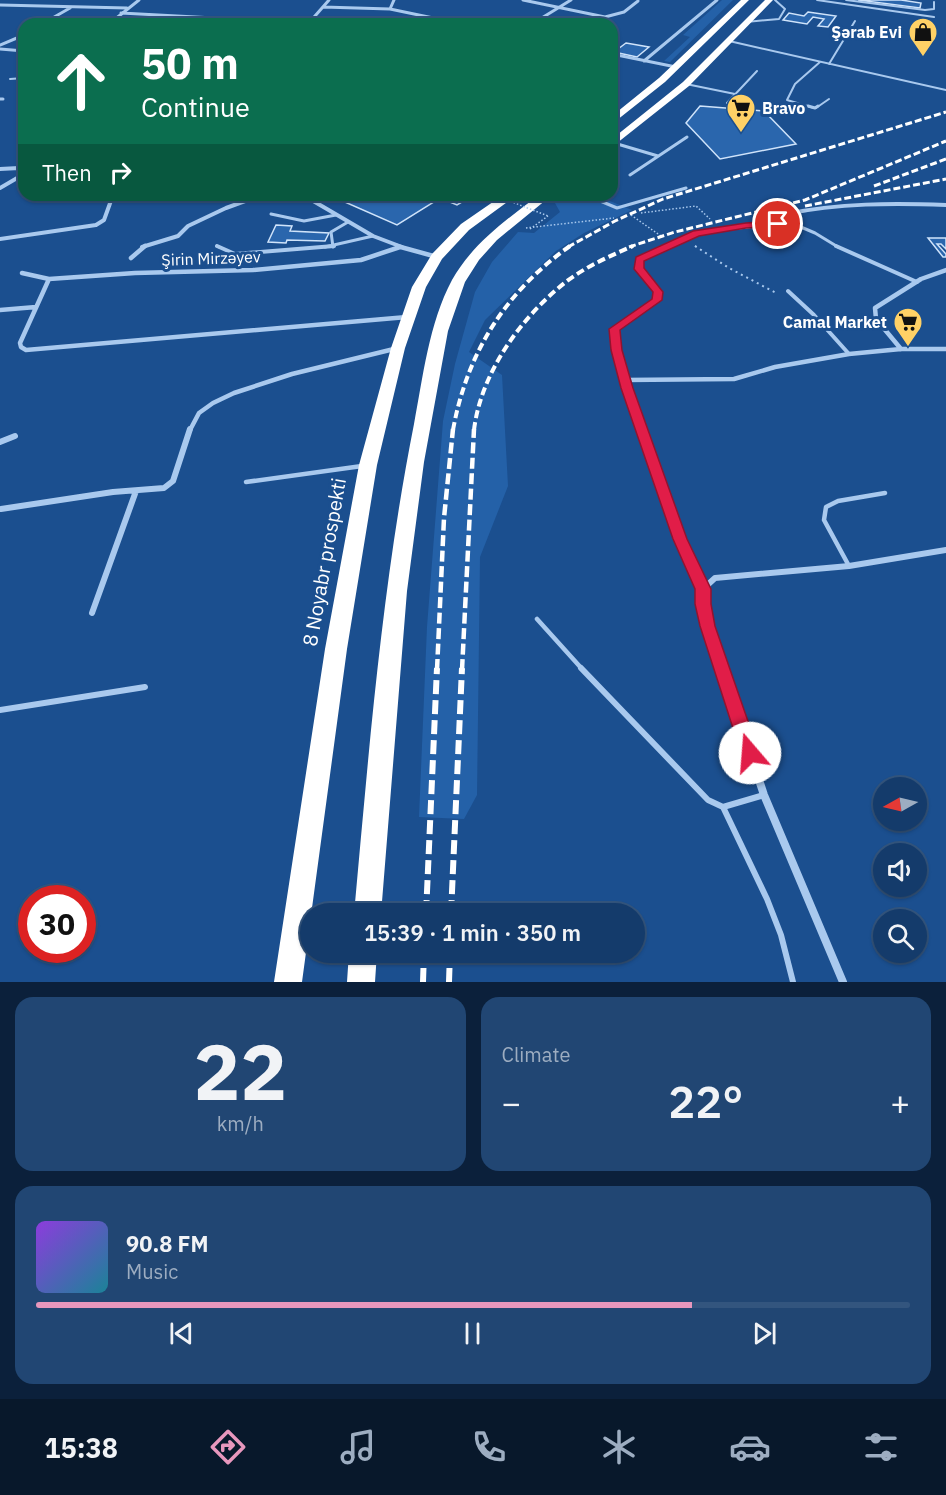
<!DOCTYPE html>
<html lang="en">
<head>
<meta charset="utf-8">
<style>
  :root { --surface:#143b6b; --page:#214673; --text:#f1f3f6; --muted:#9dadc1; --line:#33557e; --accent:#e797bd }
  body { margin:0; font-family:"IBM Plex Sans",sans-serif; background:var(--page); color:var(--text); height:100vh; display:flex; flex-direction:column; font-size:22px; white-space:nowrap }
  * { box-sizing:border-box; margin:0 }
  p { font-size:20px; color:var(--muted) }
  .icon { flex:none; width:33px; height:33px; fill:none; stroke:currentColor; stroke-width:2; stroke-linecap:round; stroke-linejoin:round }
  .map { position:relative; height:982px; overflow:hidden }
  .side { display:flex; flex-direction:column; gap:15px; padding:15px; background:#0b203b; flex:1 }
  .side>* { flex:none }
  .top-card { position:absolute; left:18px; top:18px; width:600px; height:183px; border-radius:18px; box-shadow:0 2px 4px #0004,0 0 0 2px var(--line); background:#0b6e4f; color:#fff; overflow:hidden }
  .needle { width:39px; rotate:262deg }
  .tools { position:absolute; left:873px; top:777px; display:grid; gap:12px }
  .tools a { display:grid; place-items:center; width:54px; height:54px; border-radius:50%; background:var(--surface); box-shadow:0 2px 4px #0004,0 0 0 2px var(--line); font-size:30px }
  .speed { position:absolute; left:18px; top:885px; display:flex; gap:12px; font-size:30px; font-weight:700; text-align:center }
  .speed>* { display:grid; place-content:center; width:78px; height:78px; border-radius:50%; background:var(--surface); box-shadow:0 2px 4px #0004,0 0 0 2px var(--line); line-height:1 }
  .speed .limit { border:9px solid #d22; background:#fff; color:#111 }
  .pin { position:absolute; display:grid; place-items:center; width:51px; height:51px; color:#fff; margin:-26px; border:3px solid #fff; border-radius:50%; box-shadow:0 2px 6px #0007 }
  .me { position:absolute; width:66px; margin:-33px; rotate:342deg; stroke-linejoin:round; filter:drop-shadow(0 0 4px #0008) }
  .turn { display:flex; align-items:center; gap:21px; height:126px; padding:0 24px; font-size:27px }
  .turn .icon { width:78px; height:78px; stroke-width:2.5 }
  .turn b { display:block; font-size:42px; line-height:51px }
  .then { display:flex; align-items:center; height:57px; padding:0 24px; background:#0003; gap:12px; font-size:22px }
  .big { font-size:45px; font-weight:600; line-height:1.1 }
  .side .widget { flex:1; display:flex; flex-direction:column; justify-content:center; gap:9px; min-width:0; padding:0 21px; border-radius:18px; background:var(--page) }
  .side .dial { align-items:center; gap:0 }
  .dial b { font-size:78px; line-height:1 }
  .song { display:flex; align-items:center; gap:18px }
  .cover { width:72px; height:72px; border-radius:9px; background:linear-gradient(135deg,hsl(270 70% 55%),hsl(190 70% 35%)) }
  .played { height:6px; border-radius:3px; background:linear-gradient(90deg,var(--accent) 75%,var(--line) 75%) }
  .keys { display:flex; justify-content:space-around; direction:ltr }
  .heat { display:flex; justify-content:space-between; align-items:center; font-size:33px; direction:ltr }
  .side .tiles { flex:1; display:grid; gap:15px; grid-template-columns:1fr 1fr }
  .widget:last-child { grid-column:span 2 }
  .trip { position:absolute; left:300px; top:903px; width:345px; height:60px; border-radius:30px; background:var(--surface); box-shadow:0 2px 4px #0004,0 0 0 2px var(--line); font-weight:600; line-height:60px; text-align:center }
  .menu { display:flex; height:96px; justify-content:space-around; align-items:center; background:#08182b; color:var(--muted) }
  .menu .icon { width:42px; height:42px }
  .menu .selected { color:var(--accent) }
  .menu b { font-size:27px; color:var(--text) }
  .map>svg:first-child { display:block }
</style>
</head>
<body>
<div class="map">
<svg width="946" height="982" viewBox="0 0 946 982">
  <rect width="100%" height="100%" fill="#1b4f8f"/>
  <path fill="#2461a8" d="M722 0H733L670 62 664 61 690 37 683 35Z
    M566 195H595L632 210 584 233 556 251 485 320 469 352 502 375 508 486 480 557 477 795 464 819 419 817 427 627 443 421 455 364 475 292 492 262 518 232 534 233 560 212 555 203Z"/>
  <path fill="#2a66ad" stroke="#cfe3fa" stroke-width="1.5" d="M858 0H901L921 3 920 8Z
    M808 12 836 16 828 27 818 26 824 19 813 17 807 24 783 20 789 13 804 16Z
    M626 43 649 47 637 57 614 52Z
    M700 106 764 111 796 144 720 159 686 123Z
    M329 195H401L414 201 424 195H474L457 205 440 198 397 225Z
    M276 225 292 226 290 231 329 233 325 241 287 240 286 243 268 242Z
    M928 238H946V249L941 244H937L946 254V257H943Z"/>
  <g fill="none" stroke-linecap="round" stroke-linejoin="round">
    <path stroke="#a9c9ee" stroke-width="1.5" stroke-dasharray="1.5 2" stroke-linecap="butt" d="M641 213 696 206 710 219
      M631 215 661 236
      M526 228 614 218
      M530 229 548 216
      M695 246 697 247"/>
    <path stroke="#a9c9ee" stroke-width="2" stroke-dasharray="2 4" stroke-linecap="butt" d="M695 246 729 268 778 294"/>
    <path stroke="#a9c9ee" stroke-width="2" d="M817 0 934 17
      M846 0 925 10 934 9V2
      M746 22 779 19 785 9 775 0
      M729 41 946 90
      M612 61 619 56
      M829 64 855 21
      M10 79 24 78
      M686 84 735 94
      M727 103 757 71
      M814 108 787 100 795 84 820 62
      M816 108 829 99"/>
    <path stroke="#a9c9ee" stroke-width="3" d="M808 106 815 108 818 106
      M614 143 658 156
      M630 175 687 137
      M586 195 617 208 686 188
      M271 214 304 221 336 215
      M789 222 815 233 838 247
      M217 246 219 247
      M325 247 373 236
      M333 247 331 232 348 222"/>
    <path stroke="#a9c9ee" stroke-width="4" d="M217 246 235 254 334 246
      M836 246 917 282
      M788 291 814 315 849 354"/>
    <path stroke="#a9c9ee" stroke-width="4.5" d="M246 482 362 466
      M849 566 824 520 826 507 838 501 885 493
      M537 619 583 670"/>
    <path stroke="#a9c9ee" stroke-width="6" d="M581 668 708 800 723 807 764 795
      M0 710 145 687
      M723 807 767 899 781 935 793 982"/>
    <path stroke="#a9c9ee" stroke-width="3" d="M523 0 605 17 624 12 638 1
      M0 5 127 8
      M323 7 390 9 462 24
      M390 9 394 0
      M121 13 309 23
      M42 24 70 8
      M109 24 139 0
      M308 24 329 0
      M532 24 571 0
      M0 45 24 35
      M0 49 24 51
      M612 54 676 67
      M644 61 717 0
      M0 99H3"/>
    <path stroke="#a9c9ee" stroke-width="4" d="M0 169 19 168 24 171
      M0 188 24 174
      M303 195 373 236 402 247
      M0 239 96 225 104 220 113 195
      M142 247 178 236 188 226 226 208 262 195
      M663 247 706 231 789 222 786 214C839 203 892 203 946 205"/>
    <path stroke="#a9c9ee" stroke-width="4.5" d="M397 246 437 257
      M131 258 145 246
      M22 273 49 279 135 273 253 270 361 260 400 247
      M49 279 20 343 21 347 26 350 407 317
      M0 310 36 307
      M901 349 876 319 875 308 921 279 946 270
      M625 380 734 379 775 367 849 354 901 349H946
      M190 430 199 413 213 403 234 393 292 374 398 348
      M642 430 624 374 615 329 657 300 658 292 639 269V259L666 246"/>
    <path stroke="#a9c9ee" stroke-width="6" d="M641 429 703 589
      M0 442 15 436
      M1 509 113 492 164 488 173 481 190 429
      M92 613 136 491
      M722 670 708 626 703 604V589L715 578 849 566 946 550"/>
    <path stroke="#a9c9ee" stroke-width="8" d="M722 668 764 795 843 982"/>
    <path fill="#fff" fill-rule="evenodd" d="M741 0H749L665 82 612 124V116L659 78Z
      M765 0H773L689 86 612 147V139L683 82Z
      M503 195H517L469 230 442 259 426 287 405 348 377 465 347 649 302 982H274L325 649 359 465 391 348 412 287 432 254 461 224Z
      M539 195H552L497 240 479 260 465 282 448 331 424 462 407 591 381 914H354C369 750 382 585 414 424 423 377 429 323 452 280 473 243 506 220 539 195Z
      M349 952H377L375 982H347Z"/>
    <path stroke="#fff" stroke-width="3" stroke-dasharray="7 3" stroke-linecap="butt" d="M874 186 946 159
      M805 206 946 179
      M568 247 615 221 663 199 946 112
      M629 247 675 232 805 200 946 141"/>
    <path stroke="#fff" stroke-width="4" stroke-dasharray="8 4" stroke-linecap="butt" d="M453 430C467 353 505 292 570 246
      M474 430C481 372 522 316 567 281 587 266 610 256 633 246"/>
    <path stroke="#fff" stroke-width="4.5" stroke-dasharray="11 4.5" stroke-linecap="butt" d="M437 670 444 518 453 429
      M462 670 474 429"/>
    <path stroke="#fff" stroke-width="6" stroke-dasharray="14 6" stroke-linecap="butt" d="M426 914 437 668
      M451 914 462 668
      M423 982 424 952
      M449 982 450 952"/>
    <path stroke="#a9c9ee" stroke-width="1.5" stroke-dasharray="1.5 2" stroke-linecap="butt" d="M494 195 548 216"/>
  </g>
  <path fill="#e11d48" stroke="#92132f" stroke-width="1.5" d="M778 221 782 222V226L746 228 699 236 644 261V268L663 292 662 300 620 330 622 350 633 388 687 539 711 589V604L715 626 759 753 756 759 750 762 743 759 741 753 700 626 695 604V589L673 539 621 388 611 350 609 329 652 299 653 292 634 269 636 257 693 231 746 223Z"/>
  <defs>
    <g id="shop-pin" transform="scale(1.5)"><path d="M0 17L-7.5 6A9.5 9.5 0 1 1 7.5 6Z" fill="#ffd166" stroke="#1b4f8f"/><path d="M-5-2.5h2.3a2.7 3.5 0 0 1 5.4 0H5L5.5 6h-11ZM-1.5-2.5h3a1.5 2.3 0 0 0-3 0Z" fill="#111"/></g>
    <g id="supermarket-pin" transform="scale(1.5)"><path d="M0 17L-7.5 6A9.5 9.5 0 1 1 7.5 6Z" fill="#ffd166" stroke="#1b4f8f"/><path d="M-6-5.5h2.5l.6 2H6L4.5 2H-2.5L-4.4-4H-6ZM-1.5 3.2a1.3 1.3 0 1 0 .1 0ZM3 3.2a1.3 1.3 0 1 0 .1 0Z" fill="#111"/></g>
  </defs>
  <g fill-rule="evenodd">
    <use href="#shop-pin" x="923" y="32"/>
    <use href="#supermarket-pin" x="741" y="108"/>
    <use href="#supermarket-pin" x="908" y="322"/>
  </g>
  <g text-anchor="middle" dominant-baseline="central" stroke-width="6" stroke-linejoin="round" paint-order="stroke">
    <g font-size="16" font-weight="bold" fill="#fff" stroke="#1b4f8f" text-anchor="end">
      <text x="902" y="32">Şərab Evi</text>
      <text x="762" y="108" text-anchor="start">Bravo</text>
      <text x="887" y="322">Camal Market</text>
    </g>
    <g font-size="16" fill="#fff" stroke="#1b4f8f">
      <text transform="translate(211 258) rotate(-2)">Şirin Mirzəyev</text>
    </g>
    <g font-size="20" fill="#fff" stroke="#1b4f8f">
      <text transform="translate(324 562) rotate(-80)">8 Noyabr prospekti</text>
    </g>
  </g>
</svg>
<div class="tools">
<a><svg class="needle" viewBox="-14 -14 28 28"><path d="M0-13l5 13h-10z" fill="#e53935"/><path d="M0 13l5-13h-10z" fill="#9dadc1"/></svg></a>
<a><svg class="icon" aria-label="sound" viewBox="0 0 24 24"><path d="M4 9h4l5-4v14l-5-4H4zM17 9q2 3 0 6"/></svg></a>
<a><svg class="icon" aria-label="search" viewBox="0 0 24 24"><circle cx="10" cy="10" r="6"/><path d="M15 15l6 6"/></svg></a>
</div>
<div class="speed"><div class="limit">30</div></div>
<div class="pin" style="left:778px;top:224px;background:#d93025"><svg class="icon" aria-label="arrive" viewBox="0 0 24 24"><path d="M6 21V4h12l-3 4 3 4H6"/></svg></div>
<svg class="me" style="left:750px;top:753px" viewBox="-20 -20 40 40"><circle r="19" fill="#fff"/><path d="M0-13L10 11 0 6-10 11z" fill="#e11d48"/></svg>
<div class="trip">15:39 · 1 min · 350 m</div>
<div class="top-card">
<div class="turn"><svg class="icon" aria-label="ahead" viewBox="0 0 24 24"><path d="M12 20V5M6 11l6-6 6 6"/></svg><div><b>50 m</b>Continue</div></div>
<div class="then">Then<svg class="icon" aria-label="right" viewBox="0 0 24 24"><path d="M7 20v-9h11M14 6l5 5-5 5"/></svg></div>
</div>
</div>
<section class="side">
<div class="tiles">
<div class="widget dial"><b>22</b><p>km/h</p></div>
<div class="widget"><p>Climate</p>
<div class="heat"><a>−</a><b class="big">22°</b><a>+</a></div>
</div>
<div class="widget">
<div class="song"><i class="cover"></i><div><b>90.8 FM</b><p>Music</p></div></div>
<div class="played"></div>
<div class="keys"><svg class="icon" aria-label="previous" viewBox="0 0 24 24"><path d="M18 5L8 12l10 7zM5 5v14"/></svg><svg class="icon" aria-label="pause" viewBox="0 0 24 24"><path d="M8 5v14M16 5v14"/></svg><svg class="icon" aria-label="next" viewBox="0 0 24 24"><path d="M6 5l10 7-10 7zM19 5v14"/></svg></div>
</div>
</div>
</section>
<nav class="menu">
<b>15:38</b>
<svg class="icon selected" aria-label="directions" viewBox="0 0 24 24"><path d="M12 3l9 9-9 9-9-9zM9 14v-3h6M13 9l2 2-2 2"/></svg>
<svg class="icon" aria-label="music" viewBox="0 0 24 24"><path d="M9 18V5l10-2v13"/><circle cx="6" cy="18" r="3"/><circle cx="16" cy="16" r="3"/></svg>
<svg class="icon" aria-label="phone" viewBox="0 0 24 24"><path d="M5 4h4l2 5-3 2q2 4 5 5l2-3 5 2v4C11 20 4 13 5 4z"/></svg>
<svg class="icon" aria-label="climate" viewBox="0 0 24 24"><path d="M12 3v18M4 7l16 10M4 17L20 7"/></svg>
<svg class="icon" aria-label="car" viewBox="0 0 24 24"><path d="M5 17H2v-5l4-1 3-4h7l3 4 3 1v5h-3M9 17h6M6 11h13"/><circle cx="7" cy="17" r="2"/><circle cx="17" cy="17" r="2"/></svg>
<svg class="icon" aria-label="filters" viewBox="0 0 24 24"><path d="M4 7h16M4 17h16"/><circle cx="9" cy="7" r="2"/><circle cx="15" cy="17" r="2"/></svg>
</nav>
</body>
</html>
